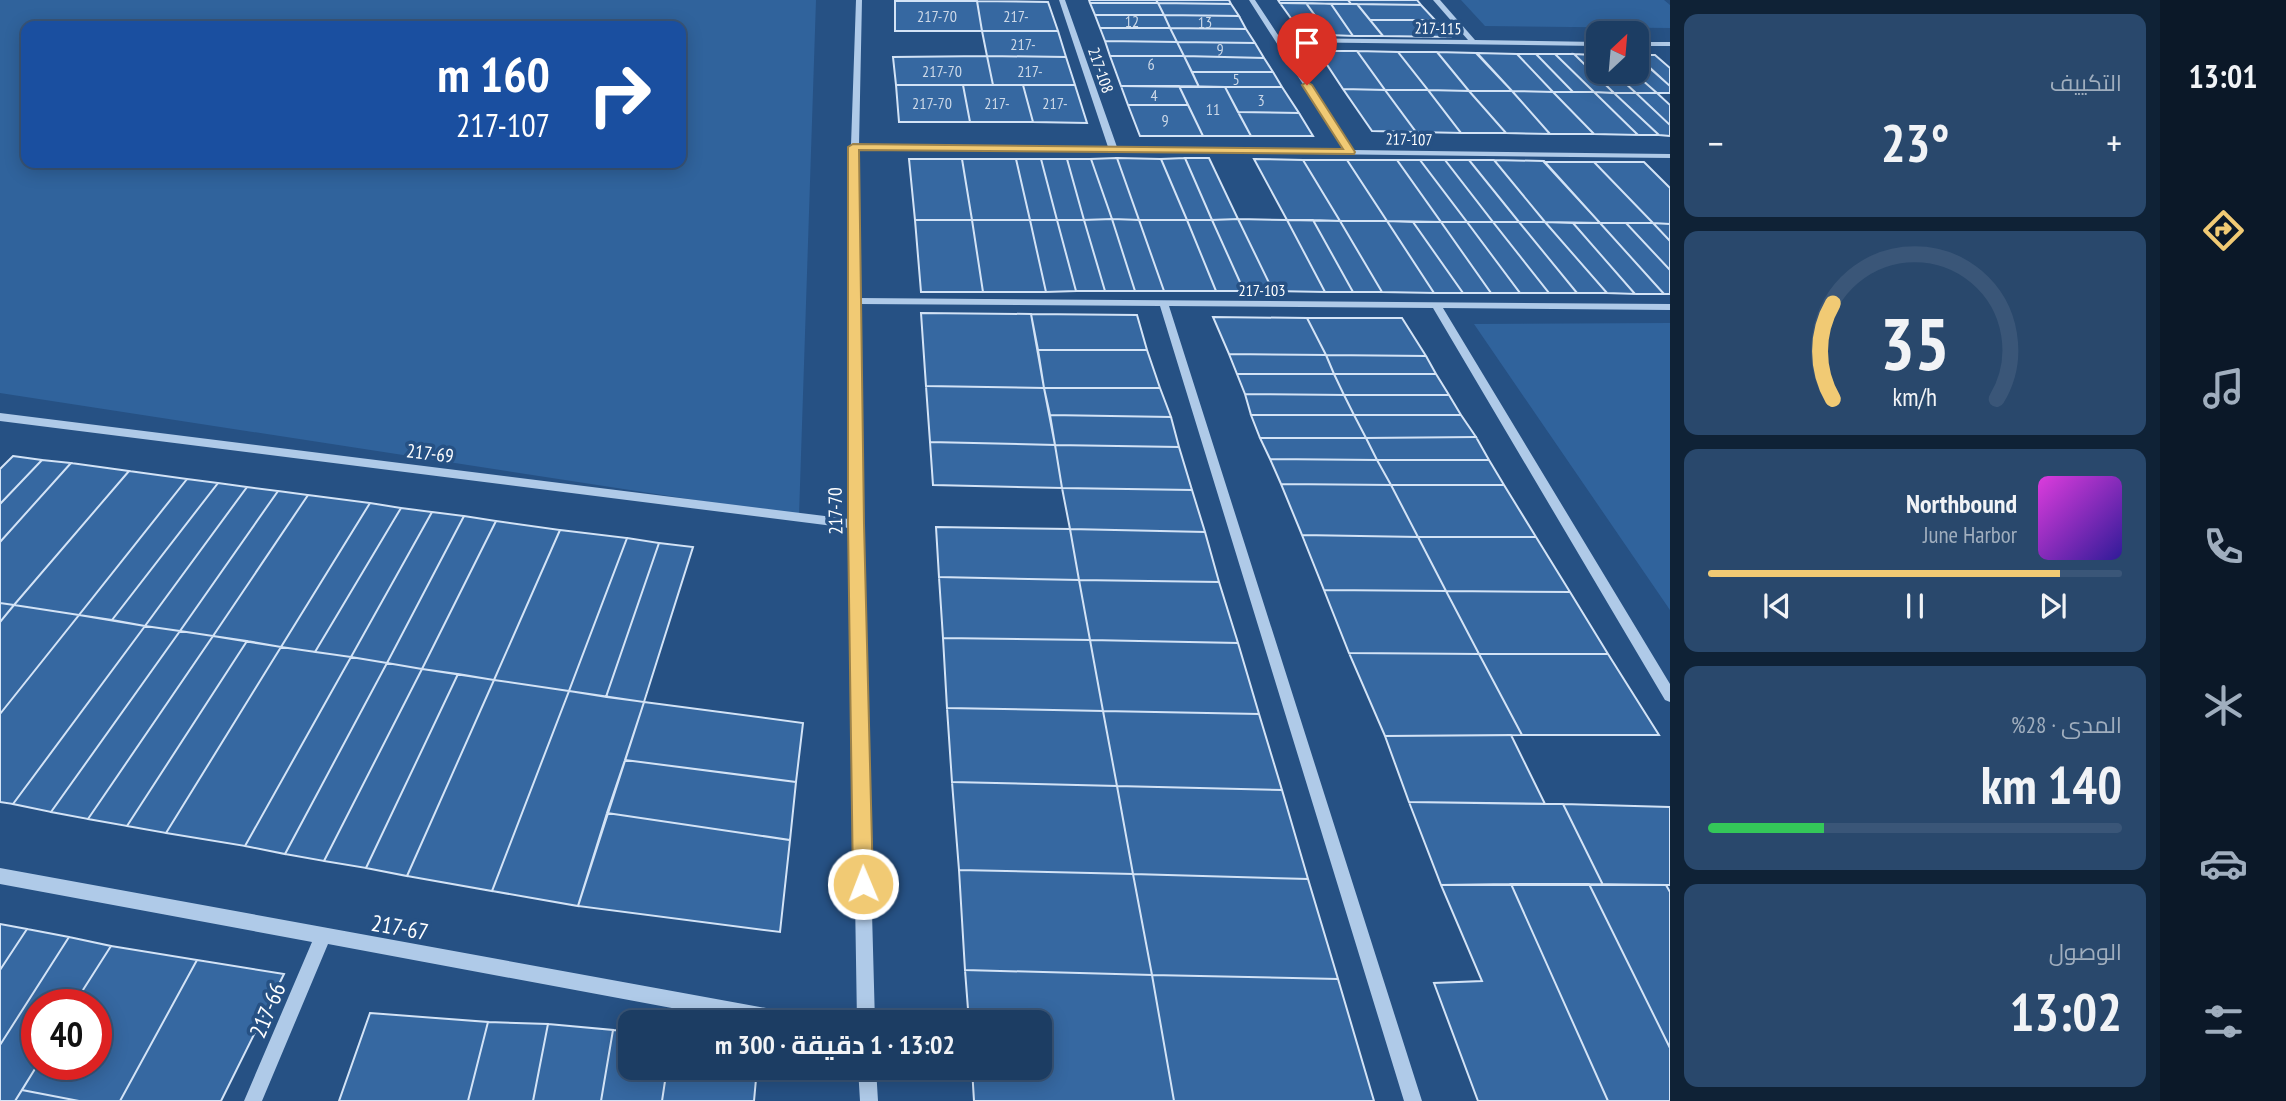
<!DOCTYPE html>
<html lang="ar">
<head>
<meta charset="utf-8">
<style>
  :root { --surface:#1c3d63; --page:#29486c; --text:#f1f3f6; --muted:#a0aebe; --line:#3a5678; --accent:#f1ca74 }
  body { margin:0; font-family:"PT Sans Narrow",Cairo,sans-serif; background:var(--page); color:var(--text); direction:rtl; height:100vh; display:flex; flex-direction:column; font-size:26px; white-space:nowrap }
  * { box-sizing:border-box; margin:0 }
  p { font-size:23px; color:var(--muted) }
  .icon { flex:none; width:38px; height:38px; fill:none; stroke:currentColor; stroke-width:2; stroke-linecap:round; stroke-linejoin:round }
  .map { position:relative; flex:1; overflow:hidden; direction:ltr }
  .side { display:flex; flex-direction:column; gap:14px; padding:14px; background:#0f2236; width:490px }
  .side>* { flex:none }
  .top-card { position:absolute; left:21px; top:21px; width:665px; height:147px; border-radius:14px; box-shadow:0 4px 18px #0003,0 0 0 2px var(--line); direction:rtl; background:#1a4fa0; color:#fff; overflow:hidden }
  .needle { width:46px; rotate:26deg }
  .buttons { position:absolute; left:1586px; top:21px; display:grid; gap:14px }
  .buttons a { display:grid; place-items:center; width:63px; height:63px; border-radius:14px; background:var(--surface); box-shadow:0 4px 18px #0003,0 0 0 2px var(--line); font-size:35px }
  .speed { position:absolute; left:21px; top:989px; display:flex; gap:14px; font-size:35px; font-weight:700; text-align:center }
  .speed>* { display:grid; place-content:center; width:91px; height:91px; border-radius:50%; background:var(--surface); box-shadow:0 4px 18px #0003,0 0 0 2px var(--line); line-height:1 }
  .speed .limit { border:10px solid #d22; background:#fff; color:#111 }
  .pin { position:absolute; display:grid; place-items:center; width:60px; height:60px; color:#fff; margin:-72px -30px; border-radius:50% 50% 50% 0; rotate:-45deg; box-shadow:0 0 7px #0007 }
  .pin .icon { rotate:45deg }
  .me { position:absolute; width:77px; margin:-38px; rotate:359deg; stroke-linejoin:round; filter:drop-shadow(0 0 5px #0008) }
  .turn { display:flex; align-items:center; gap:24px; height:147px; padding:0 21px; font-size:32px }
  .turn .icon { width:91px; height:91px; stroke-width:2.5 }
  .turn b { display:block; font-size:49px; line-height:60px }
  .big { font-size:52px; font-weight:700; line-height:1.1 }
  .side .widget { flex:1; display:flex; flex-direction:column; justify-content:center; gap:10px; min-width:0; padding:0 24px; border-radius:14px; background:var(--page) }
  .side .dial { align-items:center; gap:0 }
  .dial svg { height:182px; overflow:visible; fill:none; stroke:var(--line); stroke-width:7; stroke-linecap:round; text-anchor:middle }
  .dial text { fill:var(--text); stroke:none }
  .song { display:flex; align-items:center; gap:21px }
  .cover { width:84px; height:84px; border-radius:10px; background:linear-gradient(135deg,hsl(300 70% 55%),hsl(250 70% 35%)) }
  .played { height:7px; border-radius:4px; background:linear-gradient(90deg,var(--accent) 85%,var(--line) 85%) }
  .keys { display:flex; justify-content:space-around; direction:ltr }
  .heat { display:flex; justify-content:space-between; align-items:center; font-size:38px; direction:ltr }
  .charge { height:10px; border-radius:5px; background:linear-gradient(90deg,#34c759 28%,var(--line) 0) }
  .trip { position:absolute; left:618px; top:1010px; width:434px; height:70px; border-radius:14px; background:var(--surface); box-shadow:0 4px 18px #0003,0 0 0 2px var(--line); font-weight:700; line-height:70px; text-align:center; direction:rtl }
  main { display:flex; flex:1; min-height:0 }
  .menu { display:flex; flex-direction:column; width:126px; justify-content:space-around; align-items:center; background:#0b1828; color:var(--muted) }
  .menu .icon { width:49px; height:49px }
  .menu .on { color:var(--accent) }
  .menu b { font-size:32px; color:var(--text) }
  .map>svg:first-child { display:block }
</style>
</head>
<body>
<main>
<nav class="menu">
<b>13:01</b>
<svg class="icon on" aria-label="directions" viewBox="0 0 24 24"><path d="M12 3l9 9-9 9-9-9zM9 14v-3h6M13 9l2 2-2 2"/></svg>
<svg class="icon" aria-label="music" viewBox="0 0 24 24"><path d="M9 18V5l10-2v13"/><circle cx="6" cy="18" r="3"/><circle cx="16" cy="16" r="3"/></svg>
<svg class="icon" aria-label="phone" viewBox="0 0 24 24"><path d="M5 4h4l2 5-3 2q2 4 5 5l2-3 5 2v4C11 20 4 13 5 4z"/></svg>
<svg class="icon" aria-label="climate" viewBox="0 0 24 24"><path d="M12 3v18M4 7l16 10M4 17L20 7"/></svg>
<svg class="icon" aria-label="car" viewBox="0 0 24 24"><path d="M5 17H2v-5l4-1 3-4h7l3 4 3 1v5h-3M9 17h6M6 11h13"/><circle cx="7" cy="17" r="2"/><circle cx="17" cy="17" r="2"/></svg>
<svg class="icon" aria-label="filters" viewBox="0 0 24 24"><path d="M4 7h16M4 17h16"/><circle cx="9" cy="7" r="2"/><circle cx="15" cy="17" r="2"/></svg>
</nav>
<section class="side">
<div class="widget"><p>التكييف</p>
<div class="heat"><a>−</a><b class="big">23°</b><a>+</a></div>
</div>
<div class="widget dial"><svg viewBox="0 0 100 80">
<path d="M14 69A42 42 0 1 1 86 69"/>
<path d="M14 69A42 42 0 0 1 14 27" stroke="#f1ca74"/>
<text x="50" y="56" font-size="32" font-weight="700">35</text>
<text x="50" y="72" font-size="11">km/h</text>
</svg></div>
<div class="widget">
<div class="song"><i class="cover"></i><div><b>Northbound</b><p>June Harbor</p></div></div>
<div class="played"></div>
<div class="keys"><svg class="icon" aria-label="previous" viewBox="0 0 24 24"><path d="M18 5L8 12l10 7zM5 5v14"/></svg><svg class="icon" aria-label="pause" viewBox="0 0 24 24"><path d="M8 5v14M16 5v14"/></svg><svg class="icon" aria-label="next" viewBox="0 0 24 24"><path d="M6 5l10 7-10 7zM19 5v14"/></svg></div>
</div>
<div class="widget"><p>المدى · 28%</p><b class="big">140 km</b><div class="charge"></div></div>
<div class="widget"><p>الوصول</p><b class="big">13:02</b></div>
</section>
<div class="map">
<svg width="1670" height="1101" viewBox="0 0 1670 1101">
  <rect width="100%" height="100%" fill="#265184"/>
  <path fill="#30639c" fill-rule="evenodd" d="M0 0H816L799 516 0 393ZM26 26H681V163H26Z
    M1461 0H1664L1670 5V28L1485 26Z
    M1670 323V610L1474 324Z"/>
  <path fill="#3668a1" stroke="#d3e3f6" stroke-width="2" d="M1089 0H1156L1158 3H1090Z
    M1156 0H1229L1231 4 1158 3Z
    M1278 0H1348L1351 4 1280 3Z
    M1348 0H1417L1421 5 1351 4Z
    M895 1H977L982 31H895Z
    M977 1 1048 2 1058 31H982Z
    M1090 3H1158L1164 15H1095Z
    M1158 3 1231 4 1239 16 1164 15Z
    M1280 3H1306L1329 35H1303Z
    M1306 3 1331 4 1353 36 1329 35Z
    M1331 4H1357L1383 36H1353Z
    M1357 4 1421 5 1435 20H1370Z
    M1095 15H1164L1170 28H1100Z
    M1164 15 1239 16 1246 29 1170 28Z
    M1370 20H1435L1450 37 1383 36Z
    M1100 28H1170L1177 42 1105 41Z
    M1170 28 1246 29 1255 43 1177 42Z
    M982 31H1058L1066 57 987 56Z
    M1105 41 1177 42 1184 56H1110Z
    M1177 42 1255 43 1264 58 1184 56Z
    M1318 51H1357L1385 90 1343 89Z
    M1357 51 1398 52 1428 90H1385Z
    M1398 52H1437L1469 91 1428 90Z
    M1437 52 1476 53 1512 91H1469Z
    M1477 53 1517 54 1553 92 1512 91Z
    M1517 54H1536L1573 92H1553Z
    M1536 54H1555L1594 92H1573Z
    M1555 54H1574L1614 93 1594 92Z
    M1574 54 1594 55 1598 58V72H1613L1636 93H1614Z
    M1636 55H1655L1670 68V86Z
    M987 56 993 85H896L893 57Z
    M987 56 1066 57 1075 85H993Z
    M1110 56H1184L1199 87 1121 86Z
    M1184 56 1264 58 1273 72H1192Z
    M1636 56 1670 86V93H1657L1633 72H1636Z
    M1192 72H1273L1282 87H1199Z
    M1613 72H1633L1657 93H1636Z
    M896 85H963L970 122H899Z
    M963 85H1023L1033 122H970Z
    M1023 85H1075L1087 123 1033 122Z
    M1121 86H1179L1188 105H1128Z
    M1179 86 1225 87 1251 136H1203Z
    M1225 87H1282L1299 113 1238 112Z
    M1343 89 1385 90 1416 132 1372 131Z
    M1385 90H1428L1461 133 1416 132Z
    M1428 90 1469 91 1506 133H1461Z
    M1469 91H1512L1550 134 1506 133Z
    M1512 91 1553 92 1594 134H1550Z
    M1553 92H1594L1638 135 1594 134Z
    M1594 92 1614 93 1659 135H1638Z
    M1614 93H1636L1670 125V136L1659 135Z
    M1636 93H1657L1670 105V125Z
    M1128 105H1188L1203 136H1140Z
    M1238 112 1299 113 1313 136H1251Z
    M1117 158 1139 220 1112 219 1091 159Z
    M1117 158 1161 159 1187 220H1139Z
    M1185 158 1212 220H1187L1161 159Z
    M1185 158H1209L1238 219 1212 220Z
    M909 159H962L972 220H915Z
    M962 159H1016L1030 220H972Z
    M1016 159H1041L1057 220H1030Z
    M1041 159H1067L1084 220H1057Z
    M1067 159H1091L1112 219 1084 220Z
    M1254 159 1303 160 1340 221 1287 220Z
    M1303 160H1347L1387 221H1340Z
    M1347 160H1397L1441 222 1387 221Z
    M1397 160H1420L1467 222H1441Z
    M1420 160H1445L1493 222H1467Z
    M1445 160H1469L1519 222H1493Z
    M1469 160H1494L1545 222H1519Z
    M1494 160 1544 161 1600 223 1545 222Z
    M1544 162H1594L1653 223H1600Z
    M1594 162H1644L1670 188V224L1653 223Z
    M1112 219 1139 220 1164 291H1135Z
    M1112 219 1135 291H1105L1084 220Z
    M1238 219 1273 291H1244L1212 220Z
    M1238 219 1287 220 1325 292 1273 291Z
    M915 220H972L983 292H921Z
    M972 220H1030L1046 292H983Z
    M1030 220H1057L1076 291 1046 292Z
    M1057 220H1084L1105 291H1076Z
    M1139 220H1187L1216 291H1164Z
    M1187 220H1212L1244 291H1216Z
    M1287 220H1313L1353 292H1325Z
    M1313 220 1340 221 1382 292H1353Z
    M1340 221H1387L1434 293 1382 292Z
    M1387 221 1413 222 1463 293H1434Z
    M1413 222H1441L1491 293H1463Z
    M1441 222H1467L1520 293H1491Z
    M1467 222H1493L1549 293H1520Z
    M1493 222H1519L1577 293H1549Z
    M1519 222H1545L1607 293H1577Z
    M1545 222 1573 223 1635 294 1607 293Z
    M1573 223H1600L1664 294H1635Z
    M1600 223H1626L1670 270V294H1664Z
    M1626 223H1653L1670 241V270Z
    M1653 223 1670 224V241Z
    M921 313 1031 314 1044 388 926 386Z
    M1031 314 1137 315 1147 350H1038Z
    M1213 317 1307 318 1326 355 1229 354Z
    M1307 318H1402L1426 356 1326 355Z
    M1038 350H1147L1160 388H1044Z
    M1229 354 1326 355 1334 374H1237Z
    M1326 355 1426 356 1436 374H1334Z
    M1237 374H1334L1344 395 1245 394Z
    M1334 374H1436L1449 395H1344Z
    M926 386 1044 388 1055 445 930 442Z
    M1044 388H1160L1171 417 1050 415Z
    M1245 394 1344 395 1354 415H1251Z
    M1344 395H1449L1461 415H1354Z
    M1050 415 1171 417 1179 447 1055 445Z
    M1251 415H1354L1366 438H1260Z
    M1354 415H1461L1476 437 1366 438Z
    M1476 437 1489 460H1377L1366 438Z
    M1260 438H1366L1377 460 1270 459Z
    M930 442 1055 445 1062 488 933 485Z
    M1055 445 1179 447 1192 490 1062 488Z
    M13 456 42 460 0 504V469Z
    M1270 459 1377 460 1391 485 1281 484Z
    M42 460 71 463 0 542V504Z
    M1377 460H1489L1504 485H1391Z
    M71 463 129 471 14 605 0 603V542Z
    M129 471 187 479 79 615 14 605Z
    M187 479 218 483 112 620 79 615Z
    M218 483 247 487 145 626 112 620Z
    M1281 484 1391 485 1418 537 1302 535Z
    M1391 485H1504L1536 537H1418Z
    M247 487 278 491 180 631 145 626Z
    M1062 488 1192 490 1205 532 1070 529Z
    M278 491 308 495 213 636 180 631Z
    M308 495 370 503 281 647 213 636Z
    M370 503 401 508 315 652 281 647Z
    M401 508 432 512 351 657 315 652Z
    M432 512 464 516 387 663 351 657Z
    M464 516 496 521 422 669 387 663Z
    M496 521 560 530 494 680 422 669Z
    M936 527 1070 529 1079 580 939 577Z
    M1070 529 1205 532 1219 582 1079 580Z
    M560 530 627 538 569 691 494 680Z
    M1302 535 1418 537 1446 591 1324 590Z
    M1418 537H1536L1570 592 1446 591Z
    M627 538 659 543 606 697 569 691Z
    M659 543 693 547 644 702 606 697Z
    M939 577 1079 580 1090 640 943 638Z
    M1079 580 1219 582 1238 643 1090 640Z
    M1324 590 1446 591 1479 654 1349 653Z
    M1446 591 1570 592 1608 654H1479Z
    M0 603 14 605 0 622Z
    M14 605 79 615 0 714V622Z
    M79 615 145 626 13 804 0 802V714Z
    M145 626 180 631 51 812 13 804Z
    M180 631 213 636 88 819 51 812Z
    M213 636 247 641 127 826 88 819Z
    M943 638 1090 640 1103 711 947 708Z
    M1090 640 1238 643 1259 714 1103 711Z
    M247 641 281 647 166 833 127 826Z
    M281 647 351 657 245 846 166 833Z
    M1349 653 1479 654 1522 735 1385 736Z
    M1479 654H1608L1659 735H1522Z
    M351 657 387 663 285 854 245 846Z
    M387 663 422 669 324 861 285 854Z
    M422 669 458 674 366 868 324 861Z
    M458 674 494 680 407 876 366 868Z
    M494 680 569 691 492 891 407 876Z
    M569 691 644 702 578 906 492 891Z
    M644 702 803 723 796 782 625 760Z
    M947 708 1103 711 1117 786 952 782Z
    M1103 711 1259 714 1282 790 1117 786Z
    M1511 735 1545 804 1409 802 1385 736Z
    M625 760 796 782 790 840 607 813Z
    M952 782 1117 786 1133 874 959 870Z
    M1117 786 1282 790 1308 879 1133 874Z
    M1409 802 1563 804 1603 885H1441Z
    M1563 804 1670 807V885H1603Z
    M607 813 790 840 780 932 578 906Z
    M959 870 1133 874 1152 975 965 970Z
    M1133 874 1308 879 1338 979 1152 975Z
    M1511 884H1589L1670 1048V1101H1608Z
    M1511 884 1608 1101H1478L1434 983 1482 981 1441 885Z
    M1589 884 1666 885 1670 892V1048Z
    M0 924 27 929 0 970Z
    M27 929 69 937 0 1045V970Z
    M69 937 111 946 74 1004H37L38 1064 15 1101H0V1045Z
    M111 946 197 960 120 1101H79L22 1090 38 1064H96V1004H74Z
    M197 960 284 974 221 1101H120Z
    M965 970 1152 975 1174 1101H974L972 1068H1040V1022H969Z
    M1152 975 1338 979 1374 1101H1174Z
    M370 1013 488 1022 468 1101H339Z
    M488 1022 548 1024 533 1101H468Z
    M548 1024 613 1030 601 1101H533Z
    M613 1030 630 1031V1068H667L662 1101H601Z
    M667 1068H757L754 1101H662Z
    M22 1090 79 1101H15Z"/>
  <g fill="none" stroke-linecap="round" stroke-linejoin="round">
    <path fill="#afcae8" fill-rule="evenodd" d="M856 0H862L859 145 1108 147 1059 0H1065L1117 147 1345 150 1249 0H1255L1280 38 1468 40 1433 0H1440L1475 40 1598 42V46L1283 42 1353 150 1670 154V158L859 149 858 298 1670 304V310L1443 308 1670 684V702L1665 700 1433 308 1169 306 1422 1101H1404L1160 306 858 304 861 511 875 1022H857L849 528 0 421V413L849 519 851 149 849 147 851 145Z
      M1636 42H1670V46H1636Z
      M0 868 793 1013 799 1016 802 1022H747L328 944 262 1101H244L312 942 0 884Z
      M858 1068H876L878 1101H860Z"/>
  </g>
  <path fill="#f1ca74" stroke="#9d834b" stroke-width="2" d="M1307 82 1312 85 1355 152 1354 154 859 150 864 524 873 884 871 891 863 894 856 891 853 884 848 524V147L853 144 1343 149 1302 85Z"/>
  <g text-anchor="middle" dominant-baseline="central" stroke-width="7" stroke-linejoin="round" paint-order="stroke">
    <g font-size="16" fill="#cdd9e8">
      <text x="937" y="16">217-70</text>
      <text x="1016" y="16">217-</text>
      <text x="1132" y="21">12</text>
      <text x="1205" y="22">13</text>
      <text x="1023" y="44">217-</text>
      <text x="1220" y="49">9</text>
      <text x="1151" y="64">6</text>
      <text x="942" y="71">217-70</text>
      <text x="1030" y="71">217-</text>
      <text x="1236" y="79">5</text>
      <text x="1154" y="95">4</text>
      <text x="1261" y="100">3</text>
      <text x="932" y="103">217-70</text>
      <text x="997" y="103">217-</text>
      <text x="1055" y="103">217-</text>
      <text x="1213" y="109">11</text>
      <text x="1165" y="120">9</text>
    </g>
    <g font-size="16" fill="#fff" stroke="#265184">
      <text transform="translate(1438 28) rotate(1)">217-115</text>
      <text transform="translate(1101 70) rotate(71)">217-108</text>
      <text transform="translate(1409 139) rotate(1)">217-107</text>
      <text x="1262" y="290">217-103</text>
    </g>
    <g font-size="19" fill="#fff" stroke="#265184">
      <text transform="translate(430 453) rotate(7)">217-69</text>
      <text transform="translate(835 511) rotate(-91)">217-70</text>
    </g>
    <g font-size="23" fill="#fff" stroke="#265184">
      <text transform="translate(400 927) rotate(10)">217-67</text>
      <text transform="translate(267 1010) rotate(-67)">217-66</text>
    </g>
  </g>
</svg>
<div class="buttons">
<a><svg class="needle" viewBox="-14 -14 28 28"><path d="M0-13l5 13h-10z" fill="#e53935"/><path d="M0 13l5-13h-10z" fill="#a0aebe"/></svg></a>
</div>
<div class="speed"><div class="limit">40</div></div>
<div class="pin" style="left:1307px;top:85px;background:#d93025"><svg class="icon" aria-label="arrive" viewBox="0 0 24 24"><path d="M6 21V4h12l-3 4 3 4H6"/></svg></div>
<svg class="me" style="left:863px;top:884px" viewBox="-20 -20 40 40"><circle r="17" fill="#f1ca74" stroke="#fff" stroke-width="3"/><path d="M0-11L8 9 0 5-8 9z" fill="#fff"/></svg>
<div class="trip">13:02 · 1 دقيقة · 300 m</div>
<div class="top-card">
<div class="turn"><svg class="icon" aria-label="right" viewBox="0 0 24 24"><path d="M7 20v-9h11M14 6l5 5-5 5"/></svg><div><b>160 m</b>217-107</div></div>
</div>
</div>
</main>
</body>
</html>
